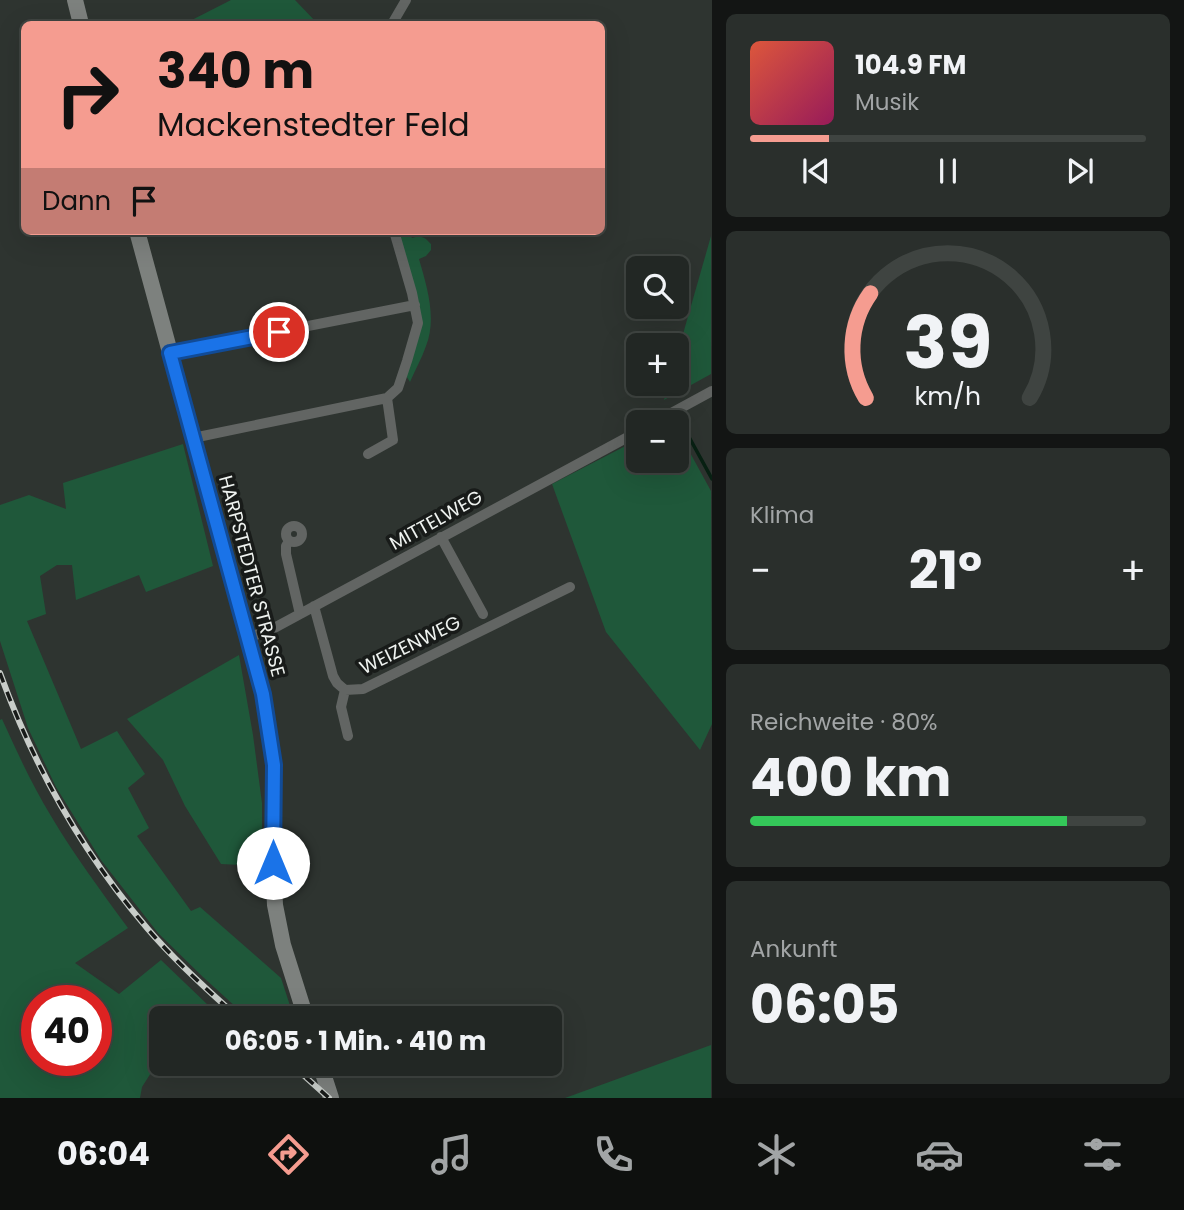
<!DOCTYPE html>
<html lang="de">
<head>
<meta charset="utf-8">
<style>
  :root { --surface:#222724; --page:#2a2f2c; --text:#f1f3f6; --muted:#a2a5a6; --line:#3f4441; --accent:#f59c90 }
  body { margin:0; font-family:Poppins,sans-serif; background:var(--page); color:var(--text); height:100vh; display:flex; flex-direction:column; font-size:26px; white-space:nowrap }
  * { box-sizing:border-box; margin:0 }
  p { font-size:23px; color:var(--muted) }
  .icon { flex:none; width:38px; height:38px; fill:none; stroke:currentColor; stroke-width:2; stroke-linecap:round; stroke-linejoin:round }
  .map { position:relative; flex:1; overflow:hidden }
  .panel { display:flex; flex-direction:column; gap:14px; padding:14px; background:#131514; width:472px }
  .panel>* { flex:none }
  .top-card { position:absolute; left:21px; top:21px; width:584px; height:214px; border-radius:10px; box-shadow:0 7px 28px #0002,0 0 0 2px var(--line); background:#f59c90; color:#111; overflow:hidden }
  .controls { position:absolute; left:626px; top:256px; display:grid; gap:14px }
  .controls a { display:grid; place-items:center; width:63px; height:63px; border-radius:10px; background:var(--surface); box-shadow:0 7px 28px #0002,0 0 0 2px var(--line); font-size:35px }
  .speed { position:absolute; left:21px; top:985px; display:flex; gap:14px; font-size:35px; font-weight:700; text-align:center }
  .speed>* { display:grid; place-content:center; width:91px; height:91px; border-radius:50%; background:var(--surface); box-shadow:0 7px 28px #0002,0 0 0 2px var(--line); line-height:1 }
  .speed .limit { border:10px solid #d22; background:#fff; color:#111 }
  .pin { position:absolute; display:grid; place-items:center; width:60px; height:60px; color:#fff; margin:-30px; border:4px solid #fff; border-radius:50%; box-shadow:0 2px 7px #0007 }
  .me { position:absolute; width:77px; margin:-38px; rotate:0deg; stroke-linejoin:round; filter:drop-shadow(0 0 5px #0008) }
  .turn { display:flex; align-items:center; gap:24px; height:147px; padding:0 21px; font-size:32px }
  .turn .icon { width:91px; height:91px; stroke-width:2.5 }
  .turn b { display:block; font-size:49px; line-height:60px }
  .then { display:flex; align-items:center; height:66px; padding:0 21px; background:#0003; gap:14px; font-size:26px }
  .big { font-size:52px; font-weight:700; line-height:1.1 }
  .panel .card { flex:1; display:flex; flex-direction:column; justify-content:center; gap:10px; min-width:0; padding:0 24px; border-radius:10px; background:var(--page) }
  .panel .dial { align-items:center; gap:0 }
  .dial svg { height:182px; overflow:visible; fill:none; stroke:var(--line); stroke-width:7; stroke-linecap:round; text-anchor:middle }
  .dial text { fill:var(--text); stroke:none }
  .song { display:flex; align-items:center; gap:21px }
  .cover { width:84px; height:84px; border-radius:10px; background:linear-gradient(135deg,hsl(10 70% 55%),hsl(330 70% 35%)) }
  .played { height:7px; border-radius:4px; background:linear-gradient(90deg,var(--accent) 20%,var(--line) 20%) }
  .keys { display:flex; justify-content:space-around; direction:ltr }
  .heat { display:flex; justify-content:space-between; align-items:center; font-size:38px; direction:ltr }
  .charge { height:10px; border-radius:5px; background:linear-gradient(90deg,#34c759 80%,var(--line) 0) }
  .trip { position:absolute; left:149px; top:1006px; width:413px; height:70px; border-radius:10px; background:var(--surface); box-shadow:0 7px 28px #0002,0 0 0 2px var(--line); font-weight:700; line-height:70px; text-align:center }
  .dock { display:flex; height:112px; justify-content:space-around; align-items:center; background:#0e100e; color:var(--muted) }
  .dock .icon { width:49px; height:49px }
  .dock .current { color:var(--accent) }
  .dock b { font-size:32px; color:var(--text) }
  main { display:flex; flex:1; min-height:0 }
  .map>svg:first-child { display:block }
</style>
</head>
<body>
<main>
<div class="map">
<svg width="712" height="1098" viewBox="0 0 712 1098">
  <rect width="100%" height="100%" fill="#2e3430"/>
  <path fill="#1f583a" fill-rule="evenodd" d="M231 0H295L318 24H184Z
    M395 231H408L412 238C421 235 425 237 431 244V250L426 256 419 259C427 287 437 318 426 346 422 358 415 370 410 382L405 374 420 324Z
    M711 236V374L664 400 669 383H677V355Z
    M677 429 711 491 712 724 700 750 606 632 552 484 639 439V460H677Z
    M183 444 213 566 146 592 139 575 76 600 72 565H57L40 576 46 614 27 621 81 749 117 731 145 774 128 788 149 828 137 836 191 911 200 907 281 978 294 1018H248L203 977 158 933 101 860 56 787 28 728 0 641V505L29 495 66 509 63 483Z
    M239 655 253 735 262 803V866L221 864 185 806 163 760 127 719Z
    M2 719C17 752 32 785 51 816 74 855 101 891 128 928L75 963 119 994 161 960 209 1006 198 1018H161V1057L142 1087 140 1098H0V720ZM37 1001H96V1060H37Z
    M711 1045V1098H565Z"/>
  <g fill="none" stroke-linecap="round" stroke-linejoin="round">
    <path stroke="#082113" stroke-width="3.5" d="M678 417 712 479"/>
    <path stroke="#626563" stroke-width="10" d="M392 24 406 0
      M170 353 415 305
      M655 422 712 391
      M193 438 387 398 398 388 407 361 418 323 412 293 394 231
      M368 454 393 440 387 398
      M286 534a8 8 0 1 1 16 0a8 8 0 1 1-16 0Z
      M441 537 483 614
      M289 541 286 546V554L300 614
      M314 606 333 676 337 683 345 690 363 689 570 587
      M248 638 276 627 639 431
      M345 690 341 707 348 736"/>
    <path stroke="#7d817e" stroke-width="16" d="M75 0 81 24
      M137 231 263 694 274 765 273 863 275 905 283 945 306 1018
      M320 1064 331 1098"/>
    <g stroke="#c8cdc9" stroke-width="6">
      <path id="rail" d="M0 673C34 767 82 852 147 928 175 961 207 990 239 1018
        M291 1064 329 1098"/>
    </g>
    <use href="#rail" stroke="#181b19" stroke-width="3.5" stroke-dasharray="10" stroke-linecap="butt"/>
  </g>
  <g fill="none" stroke-linecap="round" stroke-linejoin="round">
    <g stroke="#114b97" stroke-width="18">
      <path id="route" d="M273 863 274 765 263 694 170 353 279 332"/>
    </g>
    <use href="#route" stroke="#1a73e8" stroke-width="12"/>
  </g>
  <g text-anchor="middle" dominant-baseline="central" stroke-width="7" stroke-linejoin="round" paint-order="stroke">
    <g font-size="19" fill="#eff3f0" stroke="#181b19">
      <text transform="translate(436 520) rotate(-29)">MITTELWEG</text>
      <text transform="translate(252 576) rotate(75)">HARPSTEDTER STRASSE</text>
      <text transform="translate(410 645) rotate(-26)">WEIZENWEG</text>
    </g>
  </g>
</svg>
<div class="controls">
<a><svg class="icon" aria-label="search" viewBox="0 0 24 24"><circle cx="10" cy="10" r="6"/><path d="M15 15l6 6"/></svg></a>
<a>+</a>
<a>−</a>
</div>
<div class="speed"><div class="limit">40</div></div>
<div class="pin" style="left:279px;top:332px;background:#d93025"><svg class="icon" aria-label="arrive" viewBox="0 0 24 24"><path d="M6 21V4h12l-3 4 3 4H6"/></svg></div>
<svg class="me" style="left:273px;top:863px" viewBox="-20 -20 40 40"><circle r="19" fill="#fff"/><path d="M0-13L10 11 0 6-10 11z" fill="#1a73e8"/></svg>
<div class="trip">06:05 · 1 Min. · 410 m</div>
<div class="top-card">
<div class="turn"><svg class="icon" aria-label="right" viewBox="0 0 24 24"><path d="M7 20v-9h11M14 6l5 5-5 5"/></svg><div><b>340 m</b>Mackenstedter Feld</div></div>
<div class="then">Dann<svg class="icon" aria-label="arrive" viewBox="0 0 24 24"><path d="M6 21V4h12l-3 4 3 4H6"/></svg></div>
</div>
</div>
<section class="panel">
<div class="card">
<div class="song"><i class="cover"></i><div><b>104.9 FM</b><p>Musik</p></div></div>
<div class="played"></div>
<div class="keys"><svg class="icon" aria-label="previous" viewBox="0 0 24 24"><path d="M18 5L8 12l10 7zM5 5v14"/></svg><svg class="icon" aria-label="pause" viewBox="0 0 24 24"><path d="M8 5v14M16 5v14"/></svg><svg class="icon" aria-label="next" viewBox="0 0 24 24"><path d="M6 5l10 7-10 7zM19 5v14"/></svg></div>
</div>
<div class="card dial"><svg viewBox="0 0 100 80">
<path d="M14 69A42 42 0 1 1 86 69"/>
<path d="M14 69A42 42 0 0 1 16 23" stroke="#f59c90"/>
<text x="50" y="56" font-size="32" font-weight="700">39</text>
<text x="50" y="72" font-size="11">km/h</text>
</svg></div>
<div class="card"><p>Klima</p>
<div class="heat"><a>−</a><b class="big">21°</b><a>+</a></div>
</div>
<div class="card"><p>Reichweite · 80%</p><b class="big">400 km</b><div class="charge"></div></div>
<div class="card"><p>Ankunft</p><b class="big">06:05</b></div>
</section>
</main>
<nav class="dock">
<b>06:04</b>
<svg class="icon current" aria-label="directions" viewBox="0 0 24 24"><path d="M12 3l9 9-9 9-9-9zM9 14v-3h6M13 9l2 2-2 2"/></svg>
<svg class="icon" aria-label="music" viewBox="0 0 24 24"><path d="M9 18V5l10-2v13"/><circle cx="6" cy="18" r="3"/><circle cx="16" cy="16" r="3"/></svg>
<svg class="icon" aria-label="phone" viewBox="0 0 24 24"><path d="M5 4h4l2 5-3 2q2 4 5 5l2-3 5 2v4C11 20 4 13 5 4z"/></svg>
<svg class="icon" aria-label="climate" viewBox="0 0 24 24"><path d="M12 3v18M4 7l16 10M4 17L20 7"/></svg>
<svg class="icon" aria-label="car" viewBox="0 0 24 24"><path d="M5 17H2v-5l4-1 3-4h7l3 4 3 1v5h-3M9 17h6M6 11h13"/><circle cx="7" cy="17" r="2"/><circle cx="17" cy="17" r="2"/></svg>
<svg class="icon" aria-label="filters" viewBox="0 0 24 24"><path d="M4 7h16M4 17h16"/><circle cx="9" cy="7" r="2"/><circle cx="15" cy="17" r="2"/></svg>
</nav>
</body>
</html>
